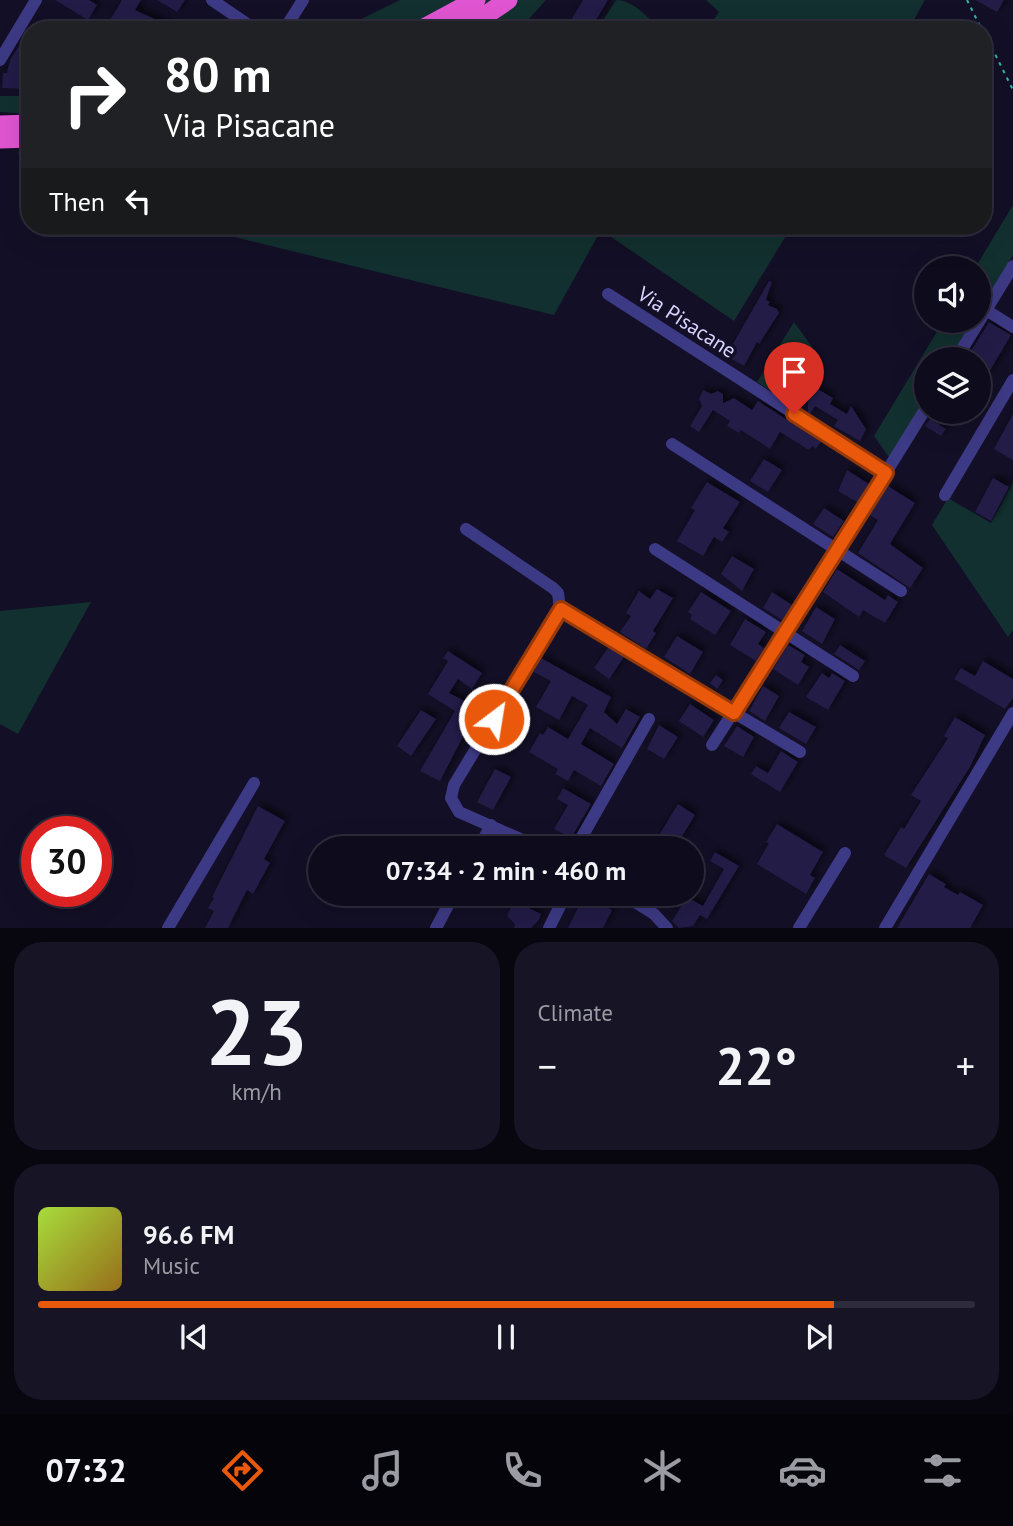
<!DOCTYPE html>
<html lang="en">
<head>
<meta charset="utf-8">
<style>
  :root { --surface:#0e0b1c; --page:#171425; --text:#f1f3f6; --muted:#9b9ba3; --line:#2e2b3b; --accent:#ea580c }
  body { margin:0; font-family:"PT Sans",sans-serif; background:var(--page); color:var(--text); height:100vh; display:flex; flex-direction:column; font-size:26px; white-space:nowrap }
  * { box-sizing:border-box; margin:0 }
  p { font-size:23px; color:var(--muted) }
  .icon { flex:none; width:38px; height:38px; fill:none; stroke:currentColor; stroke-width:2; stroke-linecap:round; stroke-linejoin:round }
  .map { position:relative; height:928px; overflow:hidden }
  .drawer { display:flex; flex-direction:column; gap:14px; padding:14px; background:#08060f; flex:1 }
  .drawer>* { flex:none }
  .hud { position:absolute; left:21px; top:21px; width:971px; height:214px; border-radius:28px; box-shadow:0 7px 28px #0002,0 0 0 2px var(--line); background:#202124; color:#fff; overflow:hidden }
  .fabs { position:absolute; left:914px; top:256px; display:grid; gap:14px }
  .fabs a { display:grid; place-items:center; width:77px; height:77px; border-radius:50%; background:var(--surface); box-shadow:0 7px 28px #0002,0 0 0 2px var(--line); font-size:35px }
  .speed { position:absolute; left:21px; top:816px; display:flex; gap:14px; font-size:35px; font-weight:700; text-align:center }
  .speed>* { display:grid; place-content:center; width:91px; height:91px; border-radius:50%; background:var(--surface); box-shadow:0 7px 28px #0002,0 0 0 2px var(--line); line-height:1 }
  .speed .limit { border:10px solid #d22; background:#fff; color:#111 }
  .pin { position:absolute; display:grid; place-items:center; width:60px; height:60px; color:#fff; margin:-72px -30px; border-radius:50% 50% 50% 0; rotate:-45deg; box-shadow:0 0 7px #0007 }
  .pin .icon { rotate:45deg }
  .me { position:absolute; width:77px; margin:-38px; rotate:31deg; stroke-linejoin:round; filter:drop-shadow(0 0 5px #0008) }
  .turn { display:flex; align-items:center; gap:24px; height:147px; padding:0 28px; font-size:32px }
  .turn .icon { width:91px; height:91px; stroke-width:2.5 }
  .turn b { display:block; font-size:49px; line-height:60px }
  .then { display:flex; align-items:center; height:66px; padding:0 28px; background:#0003; gap:14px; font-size:26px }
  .big { font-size:52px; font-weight:700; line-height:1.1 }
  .drawer .widget { flex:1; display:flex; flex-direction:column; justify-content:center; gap:10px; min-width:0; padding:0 24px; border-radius:28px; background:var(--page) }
  .drawer .dial { align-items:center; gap:0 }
  .dial b { font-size:91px; line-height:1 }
  .song { display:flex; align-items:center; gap:21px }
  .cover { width:84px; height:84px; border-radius:10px; background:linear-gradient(135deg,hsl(80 70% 55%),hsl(40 70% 35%)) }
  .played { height:7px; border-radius:4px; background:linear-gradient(90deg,var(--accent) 85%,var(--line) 85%) }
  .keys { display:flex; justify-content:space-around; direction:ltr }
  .heat { display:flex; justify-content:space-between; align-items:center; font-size:38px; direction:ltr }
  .drawer .tiles { flex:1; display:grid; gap:14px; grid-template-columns:1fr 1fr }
  .widget:last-child { grid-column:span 2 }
  .trip { position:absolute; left:308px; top:836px; width:396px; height:70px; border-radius:35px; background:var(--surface); box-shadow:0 7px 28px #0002,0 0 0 2px var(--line); font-weight:700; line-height:70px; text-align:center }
  .tabs { display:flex; height:112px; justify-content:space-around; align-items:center; background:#06040b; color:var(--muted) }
  .tabs .icon { width:49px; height:49px }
  .tabs .active { color:var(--accent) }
  .tabs b { font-size:32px; color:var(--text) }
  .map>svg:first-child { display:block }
</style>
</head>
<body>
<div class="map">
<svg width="1013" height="928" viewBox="0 0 1013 928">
  <defs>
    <filter id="shadow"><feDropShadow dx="3.5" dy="-3.5" stdDeviation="3.5" flood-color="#0009"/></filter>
  </defs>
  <rect width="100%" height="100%" fill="#130f26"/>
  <path fill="#12302f" d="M400 0H465L408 30H339Z
    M477 0H546L519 30H475Z
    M616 0C633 0 649 18 660 30H597Z
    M706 0H925L908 30H706L719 12Z
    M0 96H30V114L0 112Z
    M1013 205V255L978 312V268H975Z
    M189 226H792L734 321 601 230 554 315Z
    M944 320H974L950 359H926V401L891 460 874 436Z
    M794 322 818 355 788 402 757 382Z
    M1013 482V630L1008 637 932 525 948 498 991 523Z
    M91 602 18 734 0 724V611Z"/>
  <path fill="#241b47" filter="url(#shadow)" d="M55 0H89L97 5 88 20Z
    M122 0H141L135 10 179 30H133L110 20Z
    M157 0H185L177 12Z
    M583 0H608L590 30 571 20Z
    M975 0H1004L997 12Z
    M30 27V89L2 88 3 73H7L10 60 19 46 22 47 23 38Z
    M769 281 772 282 766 300 770 302 768 305 777 309 779 313 759 344 757 342 744 366 726 356Z
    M989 322 1011 335 988 374 978 368V359H966Z
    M816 388 833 398 830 404 847 414 851 406 866 429 860 441 834 426 838 420 815 406 810 414 808 412V401Z
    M703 390 711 394 718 391 723 394V403L734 398 752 410 758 401 821 442 816 449 812 446 809 450 780 432 770 449 741 430 739 433 727 426 730 421 713 410 699 432 690 426 702 406 699 399Z
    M1013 414V460L994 449Z
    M930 419 946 429 941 436 925 426Z
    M764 459 782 470 768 492 750 481Z
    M847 470 869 484 857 502 838 491Z
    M993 478 1009 487 991 521 975 512Z
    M707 482 740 502 723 528 729 532 722 542 714 537 703 556 677 541 695 510 691 508Z
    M888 486 915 503 890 544 923 568 910 588 858 553 878 520 870 515Z
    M824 508 844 521 833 537 813 524Z
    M732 556 754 569 742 591 721 574Z
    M837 569 885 600 888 595 898 602 885 623 863 610 859 617 823 592Z
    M657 589 673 598 653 631 656 633 646 649 620 632 631 616 626 613 639 591 650 599Z
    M701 592 731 611 715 635 690 619 692 615 688 612Z
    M772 592 792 605 782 620 763 608Z
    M816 607 835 619 822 644 802 631Z
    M745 619 766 632 758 644 764 648 756 661 730 645Z
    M677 636 703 652 690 674 664 657Z
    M788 645 805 655 801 662 809 667 798 685 773 669Z
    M840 645 865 661 859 670 834 654Z
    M608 648 624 657 609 679 594 668Z
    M448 651 482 673 472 689 458 679 449 693 478 708 440 781 420 771 455 711 428 694 448 661 443 658Z
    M541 658 611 697 604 712 617 724 626 709 640 717 622 748 590 728 581 744 614 764 601 786 574 770 568 781 555 774 558 769 529 752 540 733 543 735 548 727 568 739 588 705 572 696 559 720 536 707 551 681 534 672Z
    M983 661 1013 679V698L1005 709 954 679 961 668 975 676Z
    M822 673 829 678 832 673 845 681 828 710 806 697Z
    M716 675 723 680 717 689 710 683Z
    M763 686 779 696 765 721 749 711Z
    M690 704 714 720 703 737 679 721Z
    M421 710 436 719 411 756 397 746Z
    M789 712 816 727 806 744 779 728Z
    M955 717 985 735 970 767 906 868 884 855 901 827 904 829 921 801 911 795 948 738 944 736Z
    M659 725 678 737 664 759 647 749Z
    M737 726 754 737 743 757 724 746Z
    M781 751 798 762 780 792 751 774 756 766 768 773Z
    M495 769 511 777 493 810 477 802Z
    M563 788 591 804 571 838 554 829 568 805 557 799Z
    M678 804 695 815 675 848 658 837Z
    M258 806 285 821 264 859 270 863 253 894 247 890 228 928H205L214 911 208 908 214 898 212 897Z
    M777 824 823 852 810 875 815 878 806 894 757 864 769 843 766 842Z
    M715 852 739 866 707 919 700 915 693 926 679 928 672 921 687 897 703 906 724 869 710 861Z
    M929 874 946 884 944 887 958 895 960 892 983 905 970 928H897Z
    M584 896 612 910 603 928H568Z
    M514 901 541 914 539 920 531 928H514L515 924 507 916Z"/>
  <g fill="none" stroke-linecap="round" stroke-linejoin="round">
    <path stroke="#312d47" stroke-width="12" stroke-dasharray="12 6" stroke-linecap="butt" d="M10 136 30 157"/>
    <path stroke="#2fb8b0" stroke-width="2" stroke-dasharray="3.5 5" stroke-linecap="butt" d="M967 0 982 30
      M984 32 1013 90"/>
    <path stroke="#3d3a85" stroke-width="12" d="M212 0 256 30
      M284 30 303 0
      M0 60 36 0
      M608 294 886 473
      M986 310 1013 327
      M956 359 1013 266
      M672 444 901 591
      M945 495 1013 380
      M466 529 553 588 558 593 560 609
      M655 549 853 676
      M712 745 838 550 926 408
      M478 849 491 825
      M543 849 459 812 451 798 454 785 560 609 800 752
      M575 849 649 719
      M622 894 654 914 667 928
      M168 928 254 783
      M436 928 454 894
      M549 928 566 894
      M799 928 845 853
      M885 928 1013 713"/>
    <path stroke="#e055d1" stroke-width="19" d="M420 30 476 0
      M458 30 483 17 508 0
      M0 125 30 124
      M0 139 30 138"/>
  </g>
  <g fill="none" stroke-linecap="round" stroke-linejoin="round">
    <g stroke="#983908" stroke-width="18">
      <path id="route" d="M494 719 561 609 734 713 886 473 794 414"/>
    </g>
    <use href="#route" stroke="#ea580c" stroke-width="12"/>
  </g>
  <g text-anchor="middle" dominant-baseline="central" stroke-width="7" stroke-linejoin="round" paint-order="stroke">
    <g font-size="21" fill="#d9d4ff" stroke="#130f26">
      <text transform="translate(687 322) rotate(33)">Via Pisacane</text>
    </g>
  </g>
</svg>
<div class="fabs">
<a><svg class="icon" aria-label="sound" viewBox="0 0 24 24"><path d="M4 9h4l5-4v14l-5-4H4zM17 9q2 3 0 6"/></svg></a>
<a><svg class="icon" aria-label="layers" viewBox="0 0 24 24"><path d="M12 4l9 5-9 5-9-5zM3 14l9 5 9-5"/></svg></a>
</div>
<div class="speed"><div class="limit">30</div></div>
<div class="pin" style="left:794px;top:414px;background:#d93025"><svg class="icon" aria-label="arrive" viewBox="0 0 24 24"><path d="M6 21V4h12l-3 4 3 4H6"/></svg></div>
<svg class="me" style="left:494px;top:719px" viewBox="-20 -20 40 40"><circle r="17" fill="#ea580c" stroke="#fff" stroke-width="3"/><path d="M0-11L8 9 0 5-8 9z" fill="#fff"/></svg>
<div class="trip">07:34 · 2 min · 460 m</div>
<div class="hud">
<div class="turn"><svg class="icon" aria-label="right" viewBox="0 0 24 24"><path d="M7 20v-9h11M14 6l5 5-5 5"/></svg><div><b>80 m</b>Via Pisacane</div></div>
<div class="then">Then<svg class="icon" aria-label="left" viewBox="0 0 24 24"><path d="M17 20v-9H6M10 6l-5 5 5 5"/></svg></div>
</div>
</div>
<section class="drawer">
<div class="tiles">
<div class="widget dial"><b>23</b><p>km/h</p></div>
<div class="widget"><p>Climate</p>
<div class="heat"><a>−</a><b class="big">22°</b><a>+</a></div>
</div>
<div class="widget">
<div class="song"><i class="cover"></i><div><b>96.6 FM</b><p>Music</p></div></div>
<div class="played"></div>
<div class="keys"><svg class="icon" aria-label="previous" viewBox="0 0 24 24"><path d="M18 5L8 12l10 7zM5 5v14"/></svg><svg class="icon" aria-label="pause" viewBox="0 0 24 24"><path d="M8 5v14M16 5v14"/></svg><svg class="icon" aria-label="next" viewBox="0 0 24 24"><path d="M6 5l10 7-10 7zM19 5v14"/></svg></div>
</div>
</div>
</section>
<nav class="tabs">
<b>07:32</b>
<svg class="icon active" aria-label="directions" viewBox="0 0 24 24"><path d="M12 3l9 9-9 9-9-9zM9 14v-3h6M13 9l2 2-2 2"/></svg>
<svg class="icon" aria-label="music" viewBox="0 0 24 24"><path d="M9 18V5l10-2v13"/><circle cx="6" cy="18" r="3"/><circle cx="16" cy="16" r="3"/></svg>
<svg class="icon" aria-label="phone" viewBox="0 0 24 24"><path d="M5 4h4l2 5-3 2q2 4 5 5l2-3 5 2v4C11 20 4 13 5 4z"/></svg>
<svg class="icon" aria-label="climate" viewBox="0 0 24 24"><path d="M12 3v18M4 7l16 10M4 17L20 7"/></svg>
<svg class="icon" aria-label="car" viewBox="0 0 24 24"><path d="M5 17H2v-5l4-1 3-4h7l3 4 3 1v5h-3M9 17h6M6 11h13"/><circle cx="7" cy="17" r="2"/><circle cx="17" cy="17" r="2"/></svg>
<svg class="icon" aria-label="filters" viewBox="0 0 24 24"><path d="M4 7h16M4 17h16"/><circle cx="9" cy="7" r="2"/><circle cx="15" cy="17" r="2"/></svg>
</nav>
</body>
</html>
